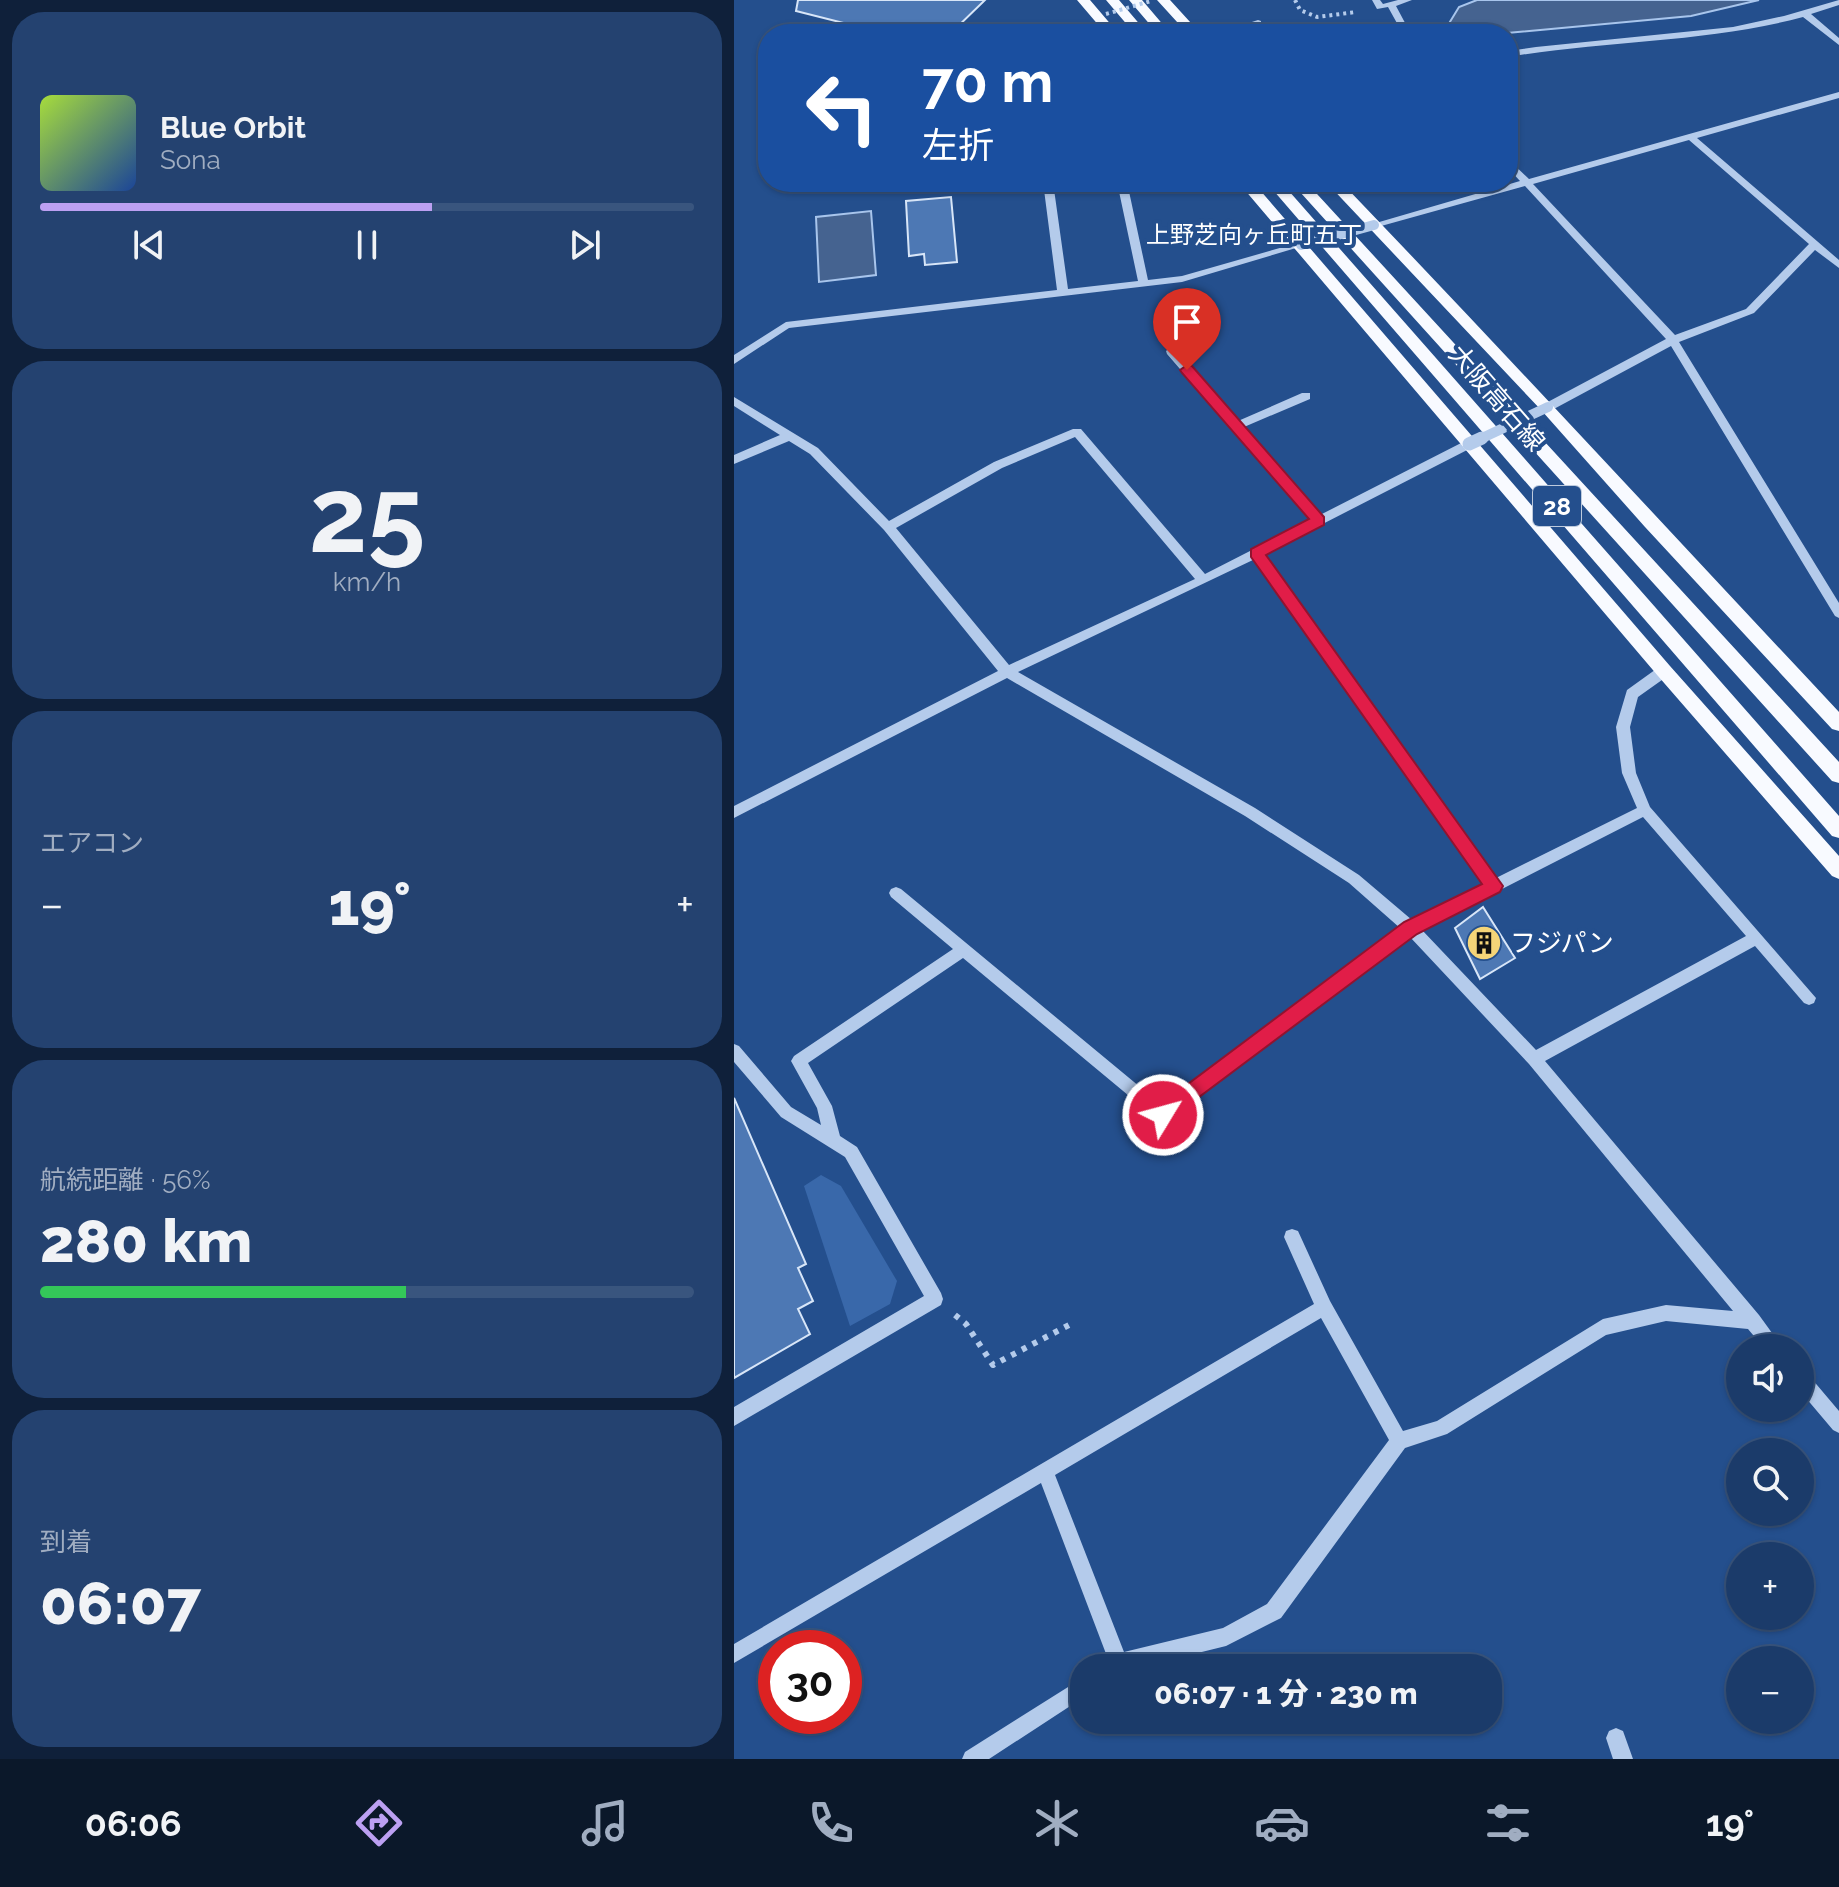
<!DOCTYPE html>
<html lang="ja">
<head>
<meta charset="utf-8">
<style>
  :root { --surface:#1b3b6a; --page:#244270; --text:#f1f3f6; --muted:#a0adc1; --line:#39557e; --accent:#bca0f2 }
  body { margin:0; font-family:Raleway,"Noto Sans JP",sans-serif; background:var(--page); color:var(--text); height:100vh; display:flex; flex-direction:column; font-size:30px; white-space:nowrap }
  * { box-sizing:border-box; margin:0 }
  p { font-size:26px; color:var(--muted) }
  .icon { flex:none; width:44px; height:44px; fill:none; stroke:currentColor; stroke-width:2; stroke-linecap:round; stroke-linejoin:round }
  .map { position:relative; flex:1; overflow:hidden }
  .side { display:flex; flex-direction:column; gap:12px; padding:12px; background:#0f203a; width:734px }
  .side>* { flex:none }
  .guide { position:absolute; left:24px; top:24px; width:760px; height:168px; border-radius:32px; box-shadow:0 2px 6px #0004,0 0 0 2px var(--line); background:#1a4fa0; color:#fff; overflow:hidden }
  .tools { position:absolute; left:992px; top:1334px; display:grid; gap:16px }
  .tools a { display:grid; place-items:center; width:88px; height:88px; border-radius:50%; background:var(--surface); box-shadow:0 2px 6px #0004,0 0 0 2px var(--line); font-size:40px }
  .speed { position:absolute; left:24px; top:1630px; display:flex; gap:16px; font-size:40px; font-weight:700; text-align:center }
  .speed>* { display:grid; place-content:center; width:104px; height:104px; border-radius:50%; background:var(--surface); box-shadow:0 2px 6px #0004,0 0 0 2px var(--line); line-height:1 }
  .speed .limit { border:12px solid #d22; background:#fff; color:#111 }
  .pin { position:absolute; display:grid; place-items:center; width:68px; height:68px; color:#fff; margin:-82px -34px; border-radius:50% 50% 50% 0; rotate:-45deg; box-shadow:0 0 8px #0007 }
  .pin .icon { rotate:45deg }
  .me { position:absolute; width:88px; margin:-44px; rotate:53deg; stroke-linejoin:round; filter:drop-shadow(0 0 6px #0008) }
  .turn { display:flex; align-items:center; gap:28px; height:168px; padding:0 32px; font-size:36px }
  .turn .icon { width:104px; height:104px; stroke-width:2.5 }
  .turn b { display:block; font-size:56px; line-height:68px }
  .big { font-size:60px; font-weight:800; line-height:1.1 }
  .side .tile { flex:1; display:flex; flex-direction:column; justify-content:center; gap:12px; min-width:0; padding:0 28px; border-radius:32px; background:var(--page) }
  .side .dial { align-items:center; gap:0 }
  .dial b { font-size:104px; line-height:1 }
  .song { display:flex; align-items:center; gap:24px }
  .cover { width:96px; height:96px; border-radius:12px; background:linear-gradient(135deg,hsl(80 70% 55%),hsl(220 70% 35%)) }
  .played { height:8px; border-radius:4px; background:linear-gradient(90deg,var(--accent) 60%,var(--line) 60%) }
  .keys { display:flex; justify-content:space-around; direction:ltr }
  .heat { display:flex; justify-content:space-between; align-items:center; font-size:44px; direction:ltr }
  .charge { height:12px; border-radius:6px; background:linear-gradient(90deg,#34c759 56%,var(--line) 0) }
  .trip { position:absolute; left:336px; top:1654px; width:432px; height:80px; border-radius:32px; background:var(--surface); box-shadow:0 2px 6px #0004,0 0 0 2px var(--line); font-weight:800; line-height:80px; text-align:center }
  .menu { display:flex; height:128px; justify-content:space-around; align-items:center; background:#0b182a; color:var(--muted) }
  .menu .icon { width:56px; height:56px }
  .menu .current { color:var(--accent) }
  .menu b { font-size:36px; color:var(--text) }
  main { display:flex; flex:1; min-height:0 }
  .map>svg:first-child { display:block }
</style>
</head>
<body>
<main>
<section class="side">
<div class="tile">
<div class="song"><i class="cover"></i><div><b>Blue Orbit</b><p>Sona</p></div></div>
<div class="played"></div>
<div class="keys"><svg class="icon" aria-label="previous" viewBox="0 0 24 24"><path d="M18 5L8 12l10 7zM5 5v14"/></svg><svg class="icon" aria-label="pause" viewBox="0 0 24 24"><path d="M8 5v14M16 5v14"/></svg><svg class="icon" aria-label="next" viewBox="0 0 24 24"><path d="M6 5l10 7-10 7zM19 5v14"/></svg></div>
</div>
<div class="tile dial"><b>25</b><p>km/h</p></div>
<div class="tile"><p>エアコン</p>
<div class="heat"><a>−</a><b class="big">19°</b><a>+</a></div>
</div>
<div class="tile"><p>航続距離 · 56%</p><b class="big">280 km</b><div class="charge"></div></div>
<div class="tile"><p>到着</p><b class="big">06:07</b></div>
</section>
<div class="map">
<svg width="1105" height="1759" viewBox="0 0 1105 1759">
  <rect width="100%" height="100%" fill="#244f8d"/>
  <path fill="#3968aa" d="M87 1175 107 1186 163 1281 156 1304 116 1326 70 1186Z"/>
  <path fill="#456390" stroke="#a8c5ec" stroke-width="2" d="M743 0H1025L957 16 762 34H731L714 25 725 7Z
    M137 211 142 275 85 282 82 217Z"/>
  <path fill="#4d78b4" stroke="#d8e6f8" stroke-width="2" d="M64 0H251L216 34H153L62 11Z
    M217 197 223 262 191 265 190 254 175 256 172 201Z
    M749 907 781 958 746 979 721 928Z
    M0 1098 72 1264 64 1268 79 1301 64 1309 76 1334 0 1378Z"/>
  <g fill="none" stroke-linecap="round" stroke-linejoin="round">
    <path stroke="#b4cbeb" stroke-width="4" stroke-dasharray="3 4" stroke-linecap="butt" d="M561 0 566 10 583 17 622 12"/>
    <path stroke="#b4cbeb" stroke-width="6" stroke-dasharray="5 7" stroke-linecap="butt" d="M221 1315 232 1324 259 1365 335 1325"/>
    <path fill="#b4cbeb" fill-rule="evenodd" d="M638 0H646L649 4 664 0H678L662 6 677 34H669L654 7 643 9Z
      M1105 0V5L1077 14 1105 38V45L1069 17C972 43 872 40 774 57V51L802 47 999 27 1050 16Z
      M524 20 527 21V25L495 34H481Z
      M1105 92V98L963 138 1105 260V268L1081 250 1020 313 945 342 1105 603V618L1101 616 937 346 818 410H810V404L932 339 791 186 640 228 635 225 786 181 774 168V159L795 179ZM955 140 1075 244 1012 309 941 335 799 184Z
      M309 182H319L334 289 404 281 383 182H393L414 280 448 276 567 242 572 245 448 282 55 328 0 364V355L52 322 323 290Z
      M437 347 441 348 504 421 568 393H576V399L510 427 586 515 731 441H739V447L530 554 762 878 903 808 888 773 882 727 893 690 925 667H935L936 671 935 675 904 697 896 727 902 773 916 807 1082 998 1080 1003 1075 1005 1070 1003 1021 946 811 1061 1025 1315 1049 1348H1030L1014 1329 932 1321 872 1335 713 1434 671 1448 547 1618 492 1646 403 1668H369L374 1659 307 1483 0 1663V1644L580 1304 550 1237 552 1231 558 1229 564 1231 596 1301 669 1431 703 1421 869 1319 932 1305 999 1311 795 1064 676 937 429 1122 424 1120 229 958 74 1063 98 1106 106 1136 123 1147 207 1293 209 1299 207 1305 0 1426V1407L190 1296 111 1157 47 1117 0 1062V1044L5 1046 57 1107 87 1125 83 1108 57 1061 60 1056 219 949 157 897 155 893 157 889 162 887 167 889 429 1106 666 928 615 883 511 816 273 678 0 818V806L264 671 150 530 76 454 55 441 0 464V455L46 435 0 406V397L84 448 155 521 260 462 339 429H347L471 574 577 520 433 354 432 351ZM341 437 461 579 275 665 162 528 268 468ZM521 559 751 884 678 920 625 875 521 808 284 672ZM909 817 1012 936 802 1050 688 930ZM587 1318 655 1440 533 1604 489 1628 390 1652 321 1475Z
      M1066 1369 1072 1372 1105 1411V1433L1099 1430 1066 1391Z
      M350 1677V1697L255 1759H228L231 1752Z
      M882 1728 889 1731 899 1759H879L872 1738 875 1731Z"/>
    <path fill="#f8faff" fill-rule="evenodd" d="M343 0H356L385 34H372Z
      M372 0H385L414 34H401Z
      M395 0H408L437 34H424Z
      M423 0H436L467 34H454Z
      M504 182H519L936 666 1105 856V879L1098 876 924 676Z
      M532 182H547L1105 816V838L1098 836Z
      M557 182H572L1105 762V783L1098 781Z
      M592 182H607C775 357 939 535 1105 712V731L1098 729 911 527 808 411Z"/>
    <path stroke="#b4cbeb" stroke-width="4" stroke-dasharray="3 4" stroke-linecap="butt" d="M372 14 417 1"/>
    <path stroke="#b4cbeb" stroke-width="10" d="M567 245 640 225
      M744 440 814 407"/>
    <path stroke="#b4cbeb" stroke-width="13" d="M735 444 748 438"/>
  </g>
  <path fill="#e11d48" stroke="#92132f" stroke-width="2" d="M453 365 458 366 590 517V525L532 555 769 886 766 892 683 934 429 1124 422 1121 419 1115 422 1108 670 922 748 884 517 557V549L575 519 448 373 446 370Z"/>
  <defs>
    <g id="building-disc" transform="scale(1.8)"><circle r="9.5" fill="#f5d578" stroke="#244f8d"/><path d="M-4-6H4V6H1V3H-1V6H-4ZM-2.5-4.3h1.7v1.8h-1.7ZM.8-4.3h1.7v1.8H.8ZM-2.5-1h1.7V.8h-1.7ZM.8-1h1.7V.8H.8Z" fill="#111"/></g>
  </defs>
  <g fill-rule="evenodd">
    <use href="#building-disc" x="750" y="943"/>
  </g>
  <g text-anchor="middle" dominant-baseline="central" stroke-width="8" stroke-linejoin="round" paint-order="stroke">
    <g font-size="24" fill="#fff" stroke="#244f8d">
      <text x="520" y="234">上野芝向ヶ丘町五丁</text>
    </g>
    <rect fill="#244f8d" stroke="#bdcadd" stroke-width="2" x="799" y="486" width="48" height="40" rx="6"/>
    <g font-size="24" font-weight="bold" fill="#fff">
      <text x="823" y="506">28</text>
    </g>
    <g font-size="26" fill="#fff" stroke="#244f8d">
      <text transform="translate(763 398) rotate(49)">大阪高石線</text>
    </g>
    <g font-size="26" fill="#fff" stroke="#244f8d" text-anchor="start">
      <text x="776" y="943">フジパン</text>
    </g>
  </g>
</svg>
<div class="tools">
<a><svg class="icon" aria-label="sound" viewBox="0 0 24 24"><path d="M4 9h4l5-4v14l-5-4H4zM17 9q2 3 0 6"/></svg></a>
<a><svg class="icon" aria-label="search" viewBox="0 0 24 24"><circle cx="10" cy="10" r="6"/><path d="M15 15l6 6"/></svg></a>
<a>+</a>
<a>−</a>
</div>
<div class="speed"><div class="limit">30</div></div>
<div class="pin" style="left:453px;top:370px;background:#d93025"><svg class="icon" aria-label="arrive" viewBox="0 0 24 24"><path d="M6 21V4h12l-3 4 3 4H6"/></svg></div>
<svg class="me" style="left:429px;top:1115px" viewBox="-20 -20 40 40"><circle r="17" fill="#e11d48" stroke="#fff" stroke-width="3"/><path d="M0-11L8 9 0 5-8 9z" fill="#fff"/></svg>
<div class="trip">06:07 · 1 分 · 230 m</div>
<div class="guide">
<div class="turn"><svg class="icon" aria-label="left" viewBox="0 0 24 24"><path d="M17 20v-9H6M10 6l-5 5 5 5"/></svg><div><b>70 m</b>左折</div></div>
</div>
</div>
</main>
<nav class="menu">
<b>06:06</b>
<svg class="icon current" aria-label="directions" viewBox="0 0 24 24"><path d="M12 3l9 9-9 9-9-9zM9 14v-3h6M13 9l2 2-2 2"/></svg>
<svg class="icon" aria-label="music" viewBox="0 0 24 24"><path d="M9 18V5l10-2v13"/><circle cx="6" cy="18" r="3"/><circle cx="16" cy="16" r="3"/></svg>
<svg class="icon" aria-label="phone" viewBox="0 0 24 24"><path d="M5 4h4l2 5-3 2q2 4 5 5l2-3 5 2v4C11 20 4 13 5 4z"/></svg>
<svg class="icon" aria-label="climate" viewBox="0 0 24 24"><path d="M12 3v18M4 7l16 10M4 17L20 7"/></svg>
<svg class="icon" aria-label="car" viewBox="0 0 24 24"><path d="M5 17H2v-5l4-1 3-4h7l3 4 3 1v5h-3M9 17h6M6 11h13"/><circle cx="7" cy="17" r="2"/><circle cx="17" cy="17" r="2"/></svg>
<svg class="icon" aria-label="filters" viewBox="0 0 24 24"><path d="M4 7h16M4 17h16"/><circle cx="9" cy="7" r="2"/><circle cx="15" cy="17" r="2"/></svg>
<b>19°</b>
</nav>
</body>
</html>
